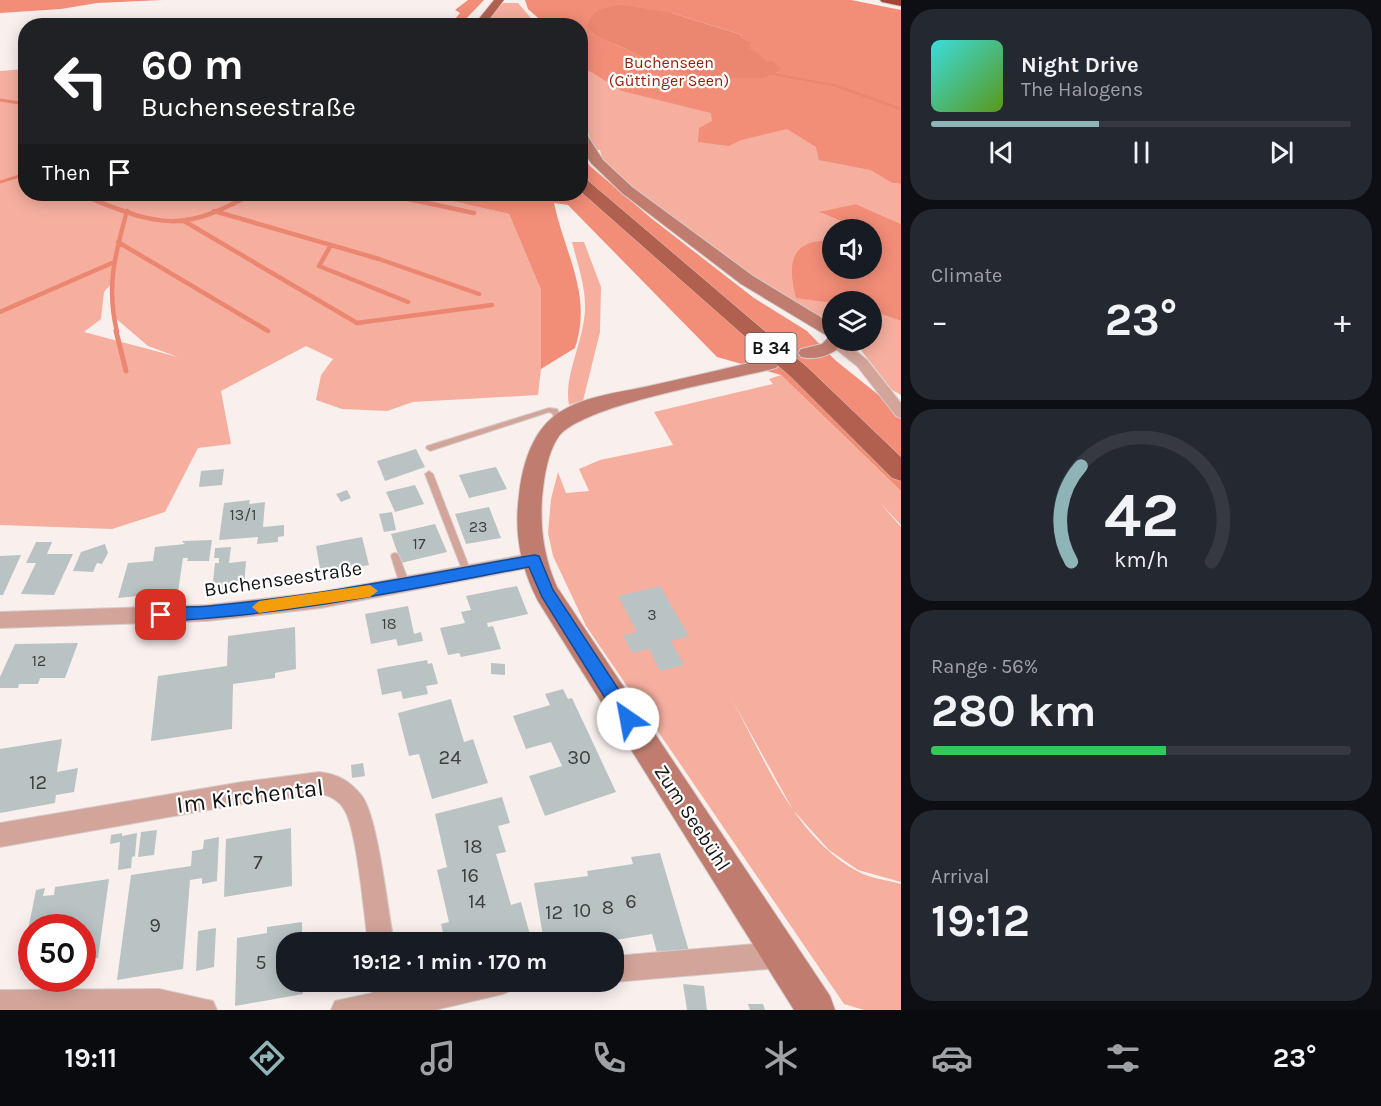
<!DOCTYPE html>
<html lang="en">
<head>
<meta charset="utf-8">
<style>
  :root { --surface:#171b24; --page:#242831; --text:#f1f3f6; --muted:#9ea1a6; --line:#363941; --accent:#8fb4b7 }
  body { margin:0; font-family:Karla,sans-serif; background:var(--page); color:var(--text); height:100vh; display:flex; flex-direction:column; font-size:22px; white-space:nowrap }
  * { box-sizing:border-box; margin:0 }
  p { font-size:20px; color:var(--muted) }
  .icon { flex:none; width:33px; height:33px; fill:none; stroke:currentColor; stroke-width:2; stroke-linecap:round; stroke-linejoin:round }
  .map { position:relative; flex:1; overflow:hidden }
  .details { display:flex; flex-direction:column; gap:9px; padding:9px; background:#0d0f14; width:480px }
  .details>* { flex:none }
  .top-card { position:absolute; left:18px; top:18px; width:570px; height:183px; border-radius:24px; box-shadow:0 3px 15px #0003; background:#202124; color:#fff; overflow:hidden }
  .buttons { position:absolute; left:822px; top:219px; display:grid; gap:12px }
  .buttons a { display:grid; place-items:center; width:60px; height:60px; border-radius:50%; background:var(--surface); box-shadow:0 3px 15px #0003; font-size:30px }
  .speed { position:absolute; left:18px; top:914px; display:flex; gap:12px; font-size:30px; font-weight:700; text-align:center }
  .speed>* { display:grid; place-content:center; width:78px; height:78px; border-radius:50%; background:var(--surface); box-shadow:0 3px 15px #0003; line-height:1 }
  .speed .limit { border:9px solid #d22; background:#fff; color:#111 }
  .pin { position:absolute; display:grid; place-items:center; width:51px; height:51px; color:#fff; margin:-26px; border-radius:12px; box-shadow:0 3px 9px #0006 }
  .me { position:absolute; width:66px; margin:-33px; rotate:327deg; stroke-linejoin:round; filter:drop-shadow(0 0 4px #0008) }
  .turn { display:flex; align-items:center; gap:21px; height:126px; padding:0 24px; font-size:27px }
  .turn .icon { width:78px; height:78px; stroke-width:2.5 }
  .turn b { display:block; font-size:42px; line-height:51px }
  .then { display:flex; align-items:center; height:57px; padding:0 24px; background:#0003; gap:12px; font-size:22px }
  .big { font-size:45px; font-weight:700; line-height:1.1 }
  .details .tile { flex:1; display:flex; flex-direction:column; justify-content:center; gap:9px; min-width:0; padding:0 21px; border-radius:24px; background:var(--page) }
  .details .dial { align-items:center; gap:0 }
  .dial svg { height:156px; overflow:visible; fill:none; stroke:var(--line); stroke-width:7; stroke-linecap:round; text-anchor:middle }
  .dial text { fill:var(--text); stroke:none }
  .song { display:flex; align-items:center; gap:18px }
  .cover { width:72px; height:72px; border-radius:9px; background:linear-gradient(135deg,hsl(180 70% 55%),hsl(90 70% 35%)) }
  .played { height:6px; border-radius:3px; background:linear-gradient(90deg,var(--accent) 40%,var(--line) 40%) }
  .keys { display:flex; justify-content:space-around; direction:ltr }
  .heat { display:flex; justify-content:space-between; align-items:center; font-size:33px; direction:ltr }
  .charge { height:9px; border-radius:4px; background:linear-gradient(90deg,#34c759 56%,var(--line) 0) }
  .trip { position:absolute; left:276px; top:932px; width:348px; height:60px; border-radius:24px; background:var(--surface); box-shadow:0 3px 15px #0003; font-weight:700; line-height:60px; text-align:center }
  .menu { display:flex; height:96px; justify-content:space-around; align-items:center; background:#090b0e; color:var(--muted) }
  .menu .icon { width:42px; height:42px }
  .menu .selected { color:var(--accent) }
  .menu b { font-size:27px; color:var(--text) }
  main { display:flex; flex:1; min-height:0 }
  .map>svg:first-child { display:block }
</style>
</head>
<body>
<main>
<div class="map">
<svg width="901" height="1010" viewBox="0 0 901 1010">
  <rect width="100%" height="100%" fill="#f9f0ee"/>
  <path fill="#f6af9f" fill-rule="evenodd" d="M503 3H518L537 25 488 26 490 15Z
    M580 26 901 47V153L797 135 852 165 870 170 892 183 901 184V224L856 204 821 213 859 229 832 230V239L804 245 796 297 832 303V325L763 286 622 180 602 158 600 150H595C581 123 582 96 581 66L596 74Z
    M25 69 26 194H421L509 214 541 290V369L538 395 413 402 387 411 342 409 316 400 321 375 333 359 306 346 221 391 231 444 198 448 165 512 112 529 0 525V71ZM112 283 113 316 148 346 178 357 84 332 101 319 104 292Z
    M572 242H584L601 287 600 332 583 401 569 405C563 375 586 338 585 305 585 285 577 262 572 242Z
    M872 311 901 321V395L892 390 854 341 872 340Z
    M781 375 901 491V525L880 503 901 527V882L858 870 829 850 793 810 730 696C764 757 793 836 857 871 869 878 887 880 901 884V1010H864L844 1004 586 626 553 556 548 533 551 499 558 472 566 493 589 491 579 469 600 460 673 445 654 412 773 384 769 379Z"/>
  <path fill="#f28d77" fill-rule="evenodd" d="M0 0H163L97 3 61 9 0 13Z
    M468 0H484L460 25H450L460 13 455 10Z
    M525 0H851L901 10V184L892 183 870 170 819 160 816 147 787 129 741 140 729 146 698 142 699 128 712 121 711 113 622 91 581 66 580 26 546 25 528 9ZM672 13 742 35 740 38 749 49 780 71 765 78H713L671 71 652 64 657 63 614 44Z
    M581 153 590 166 651 218 754 298 807 331 835 360 901 413V491L781 375 717 357 568 205 554 203C564 252 593 295 575 348L541 369V290L509 214 421 194H580Z
    M856 204 901 224V321L872 311V302L832 303 796 298C792 281 786 256 805 245 812 241 824 241 832 239V268H872V230L859 229 819 212Z"/>
  <path fill="#eb8671" d="M621 5 672 13 742 35 740 38 751 43 749 49 757 52 767 62 772 61 781 68 780 71 765 78H713L671 71 650 64 656 63 598 36 587 28C591 9 603 8 621 5Z"/>
  <g fill="none" stroke-linecap="round" stroke-linejoin="round">
    <path stroke="#eb8671" stroke-width="2" d="M773 74 838 86"/>
    <path stroke="#eb8671" stroke-width="3" d="M834 85 901 109
      M0 100 26 104
      M0 182 26 174"/>
    <path stroke="#eb8671" stroke-width="4.5" d="M79 194C114 207 154 228 192 219 214 215 233 203 253 194
      M385 194 474 213
      M214 211 379 259 479 294
      M184 221 357 323 492 305
      M118 242 268 331
      M331 245 319 266 408 302
      M0 312 112 263
      M117 332C106 287 115 254 127 211"/>
    <path stroke="#eb8671" stroke-width="5" d="M116 331 126 371"/>
  </g>
  <path fill="#b9c3c3" d="M416 449 425 467 385 481 377 461Z
    M496 467 507 489 469 498 459 475Z
    M224 469 222 485 199 487 201 471Z
    M415 485 424 504 395 512 386 492Z
    M347 490 351 498 341 502 336 494Z
    M250 500 249 504 265 502 263 527 284 525V536L278 537V542L257 544 258 537 219 540 224 503Z
    M489 507 501 538 466 544 455 514Z
    M392 512 396 530 384 532 379 514Z
    M435 524 447 552 401 563 391 534Z
    M362 537 369 565 321 574 316 546Z
    M212 540 209 561H187L188 558H183L178 592 118 598 128 563 153 561 155 547 185 544 182 541Z
    M36 542H52L47 554H73L54 595 21 594 36 563H26Z
    M105 544 108 553 102 564 97 563 93 572 73 571 81 552Z
    M231 547 229 563 246 561 244 587 212 590 215 563H219V558H214L215 548Z
    M21 555 3 595H0V556Z
    M517 586 528 614 487 623 488 627 493 626 501 649 461 657 459 653 448 655 440 628 465 623 461 612 471 610 466 596Z
    M660 586 689 636 671 641 684 665 660 671 649 649 632 653 623 635 637 632 618 596Z
    M408 606 414 634 421 632 423 641 398 646 396 639 371 644 365 614Z
    M295 627 296 669 275 673V678L233 684 232 729 151 741 158 676 227 666 228 636Z
    M78 643 65 678H40L38 684H19L18 688H0V677L15 644Z
    M427 660 428 664 432 663 438 684 426 686 428 694 403 699 401 691 382 695 377 669Z
    M491 663 505 664V675L491 674Z
    M563 689 568 699 572 698 616 792 545 816 529 776 562 766 551 742 526 749 513 716 550 705 545 694Z
    M451 699 464 742 473 739 488 783 432 799 419 754 409 756 398 713Z
    M62 739 57 772 78 768 74 792 56 795 55 803 0 813V749Z
    M363 763 365 776 352 778 351 765Z
    M502 797 510 823 498 826 506 852 496 854 511 905 521 902 530 935 506 942H445L441 924 449 922 437 870 447 867 435 814Z
    M291 828 292 886 224 897 226 839Z
    M157 830 154 855 138 857 141 832Z
    M122 833V836L137 833 135 856 132 857 131 868 118 870 120 842 110 844 111 835Z
    M219 837 217 881 202 884V878L190 880 183 969 117 980 131 875 191 866 192 851 203 849 204 840Z
    M660 853 689 951 658 956 652 934 603 942H544L534 883 588 876 587 871 633 864 631 857Z
    M109 879 98 958 82 960V927H32V968L20 970 36 890 45 888 43 896 54 895 55 887Z
    M302 922V942H286V981H303V994L235 1006 237 938 267 933V927Z
    M216 928 214 967 196 971 198 931Z
    M683 984 704 986 707 1010H687Z
    M748 1004H763L765 1010H750Z"/>
  <g fill="none" stroke-linecap="round" stroke-linejoin="round">
    <g stroke="#d5cdcb" stroke-width="2">
      <path id="lane" d="M549 408 557 409 565 422 564 424H558L552 413 549 412 433 450 430 451 426 448 427 446Z
        M429 471 433 474 471 572 470 574 467 576 464 574 463 572 425 474Z
        M395 553 398 554 399 556 410 585 408 588 405 589 402 588 400 585 391 556 392 554Z"/>
    </g>
    <g stroke="#d5cdcb" stroke-width="2">
      <path id="street" d="M832 340H842L867 360 901 403V418L896 416 857 366 832 346Z
        M534 553 540 555 543 560 540 565 534 567 321 608 207 621 0 628V612L207 605 321 592Z
        M319 772C338 774 350 781 362 796 378 817 388 912 394 942H368C364 914 357 832 345 811 340 801 330 795 319 794L242 804 0 847V823L242 782Z
        M780 942 789 946 793 955 789 964 780 968 614 982 612 981 614 956Z
        M372 981H398V989L449 981H516L512 990 503 994 435 1010H331L335 1001 372 993Z
        M159 989 213 1001 217 1010H0V990Z"/>
    </g>
    <g stroke="#d5cdcb" stroke-width="2">
      <path id="secondary" d="M580 131 585 132 603 160 632 187 753 276 832 324V340H846C837 354 817 361 801 357L798 353 801 349 822 344 829 337 741 284 622 193 591 163 580 146Z
        M769 358 776 360 779 364 776 368C731 380 584 404 559 436 547 453 544 478 542 498 540 529 544 558 557 587L830 996 835 1010H794L538 601C520 566 514 533 519 495 522 467 531 435 553 417 579 396 618 393 649 386 689 377 729 368 769 358Z"/>
    </g>
    <g stroke="#d5cdcb" stroke-width="1">
      <path id="primary" d="M494 0H504L484 26H473Z
        M580 177 586 179 807 367 901 457V481L892 478 791 377 580 191Z"/>
    </g>
    <g stroke="#d5cdcb" stroke-width="2">
      <path id="highway" d="M880 0H901V6L882 2Z"/>
    </g>
    <use href="#lane" fill="#d3a59a" fill-rule="evenodd"/>
    <use href="#street" fill="#d3a59a" fill-rule="evenodd"/>
    <use href="#secondary" fill="#c07d6f" fill-rule="evenodd"/>
    <use href="#primary" fill="#b1604f" fill-rule="evenodd"/>
    <use href="#highway" fill="#a34633" fill-rule="evenodd"/>
  </g>
  <path fill="#1a73e8" stroke="#114b97" stroke-width="1.5" d="M534 555 539 556 553 590 634 713 636 719 634 725 628 727 622 725 542 597 529 567C407 590 285 616 161 621L153 615C158 604 197 608 209 606 318 596 426 574 534 555Z"/>
  <path fill="#f59e0b" d="M370 585 378 591 370 597 259 613 252 607 259 601Z"/>
  <g text-anchor="middle" dominant-baseline="central" stroke-width="4.5" stroke-linejoin="round" paint-order="stroke">
    <g font-size="16" fill="#951e04" stroke="#fff">
      <text x="669" y="62">Buchenseen<tspan x="669" dy="18">(Güttinger Seen)</tspan></text>
    </g>
    <g font-size="16" fill="#3f3f3f">
      <text x="243" y="514">13/1</text>
      <text x="478" y="526">23</text>
      <text x="419" y="543">17</text>
      <text x="652" y="614">3</text>
      <text x="389" y="623">18</text>
      <text x="39" y="660">12</text>
    </g>
    <rect fill="#fff" stroke="#5c5a5a" stroke-width="1.5" x="745.5" y="333" width="51" height="30" rx="4.5"/>
    <g font-size="18" font-weight="bold" fill="#161313">
      <text x="771" y="348">B 34</text>
    </g>
    <g font-size="20" fill="#161313" stroke="#fff">
      <text transform="translate(283 579) rotate(-8)">Buchenseestraße</text>
      <text transform="translate(692 818) rotate(57)">Zum Seebühl</text>
    </g>
    <g font-size="20" fill="#3f3f3f">
      <text x="450" y="757">24</text>
      <text x="579" y="757">30</text>
      <text x="38" y="782">12</text>
      <text x="473" y="846">18</text>
      <text x="258" y="862">7</text>
      <text x="470" y="875">16</text>
      <text x="477" y="901">14</text>
      <text x="631" y="901">6</text>
      <text x="608" y="907">8</text>
      <text x="582" y="910">10</text>
      <text x="554" y="912">12</text>
      <text x="155" y="925">9</text>
      <text x="261" y="962">5</text>
    </g>
    <g font-size="24" fill="#161313" stroke="#fff">
      <text transform="translate(250 796) rotate(-7)">Im Kirchental</text>
    </g>
  </g>
</svg>
<div class="buttons">
<a><svg class="icon" aria-label="sound" viewBox="0 0 24 24"><path d="M4 9h4l5-4v14l-5-4H4zM17 9q2 3 0 6"/></svg></a>
<a><svg class="icon" aria-label="layers" viewBox="0 0 24 24"><path d="M12 4l9 5-9 5-9-5zM3 14l9 5 9-5"/></svg></a>
</div>
<div class="speed"><div class="limit">50</div></div>
<div class="pin" style="left:161px;top:615px;background:#d93025"><svg class="icon" aria-label="arrive" viewBox="0 0 24 24"><path d="M6 21V4h12l-3 4 3 4H6"/></svg></div>
<svg class="me" style="left:628px;top:719px" viewBox="-20 -20 40 40"><circle r="19" fill="#fff"/><path d="M0-13L10 11 0 6-10 11z" fill="#1a73e8"/></svg>
<div class="trip">19:12 · 1 min · 170 m</div>
<div class="top-card">
<div class="turn"><svg class="icon" aria-label="left" viewBox="0 0 24 24"><path d="M17 20v-9H6M10 6l-5 5 5 5"/></svg><div><b>60 m</b>Buchenseestraße</div></div>
<div class="then">Then<svg class="icon" aria-label="arrive" viewBox="0 0 24 24"><path d="M6 21V4h12l-3 4 3 4H6"/></svg></div>
</div>
</div>
<section class="details">
<div class="tile">
<div class="song"><i class="cover"></i><div><b>Night Drive</b><p>The Halogens</p></div></div>
<div class="played"></div>
<div class="keys"><svg class="icon" aria-label="previous" viewBox="0 0 24 24"><path d="M18 5L8 12l10 7zM5 5v14"/></svg><svg class="icon" aria-label="pause" viewBox="0 0 24 24"><path d="M8 5v14M16 5v14"/></svg><svg class="icon" aria-label="next" viewBox="0 0 24 24"><path d="M6 5l10 7-10 7zM19 5v14"/></svg></div>
</div>
<div class="tile"><p>Climate</p>
<div class="heat"><a>−</a><b class="big">23°</b><a>+</a></div>
</div>
<div class="tile dial"><svg viewBox="0 0 100 80">
<path d="M14 69A42 42 0 1 1 86 69"/>
<path d="M14 69A42 42 0 0 1 19 20" stroke="#8fb4b7"/>
<text x="50" y="56" font-size="32" font-weight="700">42</text>
<text x="50" y="72" font-size="11">km/h</text>
</svg></div>
<div class="tile"><p>Range · 56%</p><b class="big">280 km</b><div class="charge"></div></div>
<div class="tile"><p>Arrival</p><b class="big">19:12</b></div>
</section>
</main>
<nav class="menu">
<b>19:11</b>
<svg class="icon selected" aria-label="directions" viewBox="0 0 24 24"><path d="M12 3l9 9-9 9-9-9zM9 14v-3h6M13 9l2 2-2 2"/></svg>
<svg class="icon" aria-label="music" viewBox="0 0 24 24"><path d="M9 18V5l10-2v13"/><circle cx="6" cy="18" r="3"/><circle cx="16" cy="16" r="3"/></svg>
<svg class="icon" aria-label="phone" viewBox="0 0 24 24"><path d="M5 4h4l2 5-3 2q2 4 5 5l2-3 5 2v4C11 20 4 13 5 4z"/></svg>
<svg class="icon" aria-label="climate" viewBox="0 0 24 24"><path d="M12 3v18M4 7l16 10M4 17L20 7"/></svg>
<svg class="icon" aria-label="car" viewBox="0 0 24 24"><path d="M5 17H2v-5l4-1 3-4h7l3 4 3 1v5h-3M9 17h6M6 11h13"/><circle cx="7" cy="17" r="2"/><circle cx="17" cy="17" r="2"/></svg>
<svg class="icon" aria-label="filters" viewBox="0 0 24 24"><path d="M4 7h16M4 17h16"/><circle cx="9" cy="7" r="2"/><circle cx="15" cy="17" r="2"/></svg>
<b>23°</b>
</nav>
</body>
</html>
